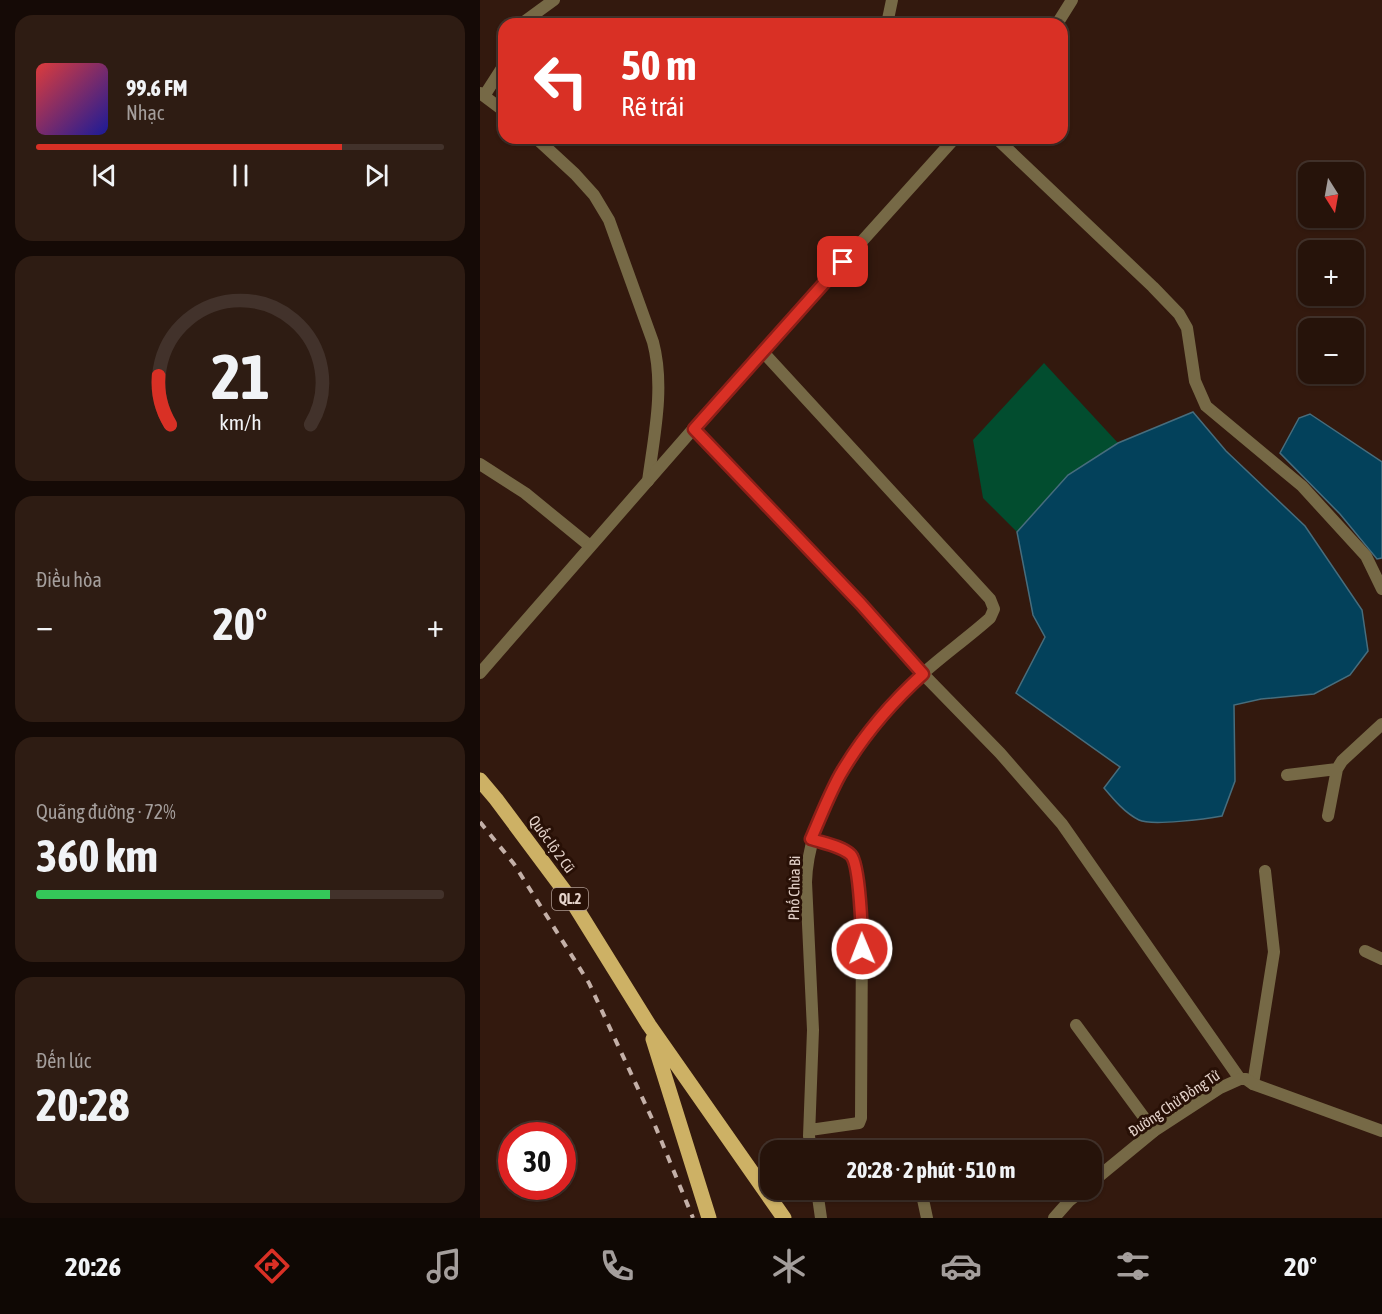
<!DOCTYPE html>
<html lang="vi">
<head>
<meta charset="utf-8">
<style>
  :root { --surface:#26130a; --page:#2e1c13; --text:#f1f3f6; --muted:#a49e9c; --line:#42322b; --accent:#d93025 }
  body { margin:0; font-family:"Asap Condensed",sans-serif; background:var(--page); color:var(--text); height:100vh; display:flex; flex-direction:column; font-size:22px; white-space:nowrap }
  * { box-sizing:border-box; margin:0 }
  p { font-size:20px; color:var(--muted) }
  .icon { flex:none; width:33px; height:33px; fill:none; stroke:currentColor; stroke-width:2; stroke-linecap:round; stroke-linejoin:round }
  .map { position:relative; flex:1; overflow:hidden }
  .details { display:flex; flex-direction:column; gap:15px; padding:15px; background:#150a06; width:480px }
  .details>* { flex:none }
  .guide { position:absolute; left:18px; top:18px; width:570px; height:126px; border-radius:18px; box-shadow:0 2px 4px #0004,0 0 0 2px var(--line); background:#d93025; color:#fff; overflow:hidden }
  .needle { width:39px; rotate:169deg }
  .controls { position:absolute; left:818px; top:162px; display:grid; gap:12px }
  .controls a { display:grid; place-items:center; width:66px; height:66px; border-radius:12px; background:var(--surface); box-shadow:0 2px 4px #0004,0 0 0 2px var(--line); font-size:30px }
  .speed { position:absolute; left:18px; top:1122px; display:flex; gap:12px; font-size:30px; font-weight:700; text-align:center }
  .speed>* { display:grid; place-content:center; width:78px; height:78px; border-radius:50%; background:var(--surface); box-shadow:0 2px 4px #0004,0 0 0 2px var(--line); line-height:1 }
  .speed .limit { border:9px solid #d22; background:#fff; color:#111 }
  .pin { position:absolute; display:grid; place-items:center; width:51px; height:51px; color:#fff; margin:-26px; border-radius:12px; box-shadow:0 3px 9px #0006 }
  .me { position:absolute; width:66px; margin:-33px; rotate:359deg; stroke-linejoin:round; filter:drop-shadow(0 0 4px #0008) }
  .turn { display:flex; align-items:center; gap:21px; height:126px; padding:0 24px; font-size:27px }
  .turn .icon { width:78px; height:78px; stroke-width:2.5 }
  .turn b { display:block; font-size:42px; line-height:51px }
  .big { font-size:45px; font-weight:700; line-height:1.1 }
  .details .widget { flex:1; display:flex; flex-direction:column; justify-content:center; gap:9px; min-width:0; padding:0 21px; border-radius:18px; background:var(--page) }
  .details .dial { align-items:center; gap:0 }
  .dial svg { height:156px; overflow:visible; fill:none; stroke:var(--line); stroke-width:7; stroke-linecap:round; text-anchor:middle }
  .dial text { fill:var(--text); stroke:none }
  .song { display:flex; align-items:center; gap:18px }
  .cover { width:72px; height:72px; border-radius:9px; background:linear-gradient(135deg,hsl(0 70% 55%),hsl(240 70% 35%)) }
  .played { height:6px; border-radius:3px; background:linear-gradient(90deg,var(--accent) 75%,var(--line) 75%) }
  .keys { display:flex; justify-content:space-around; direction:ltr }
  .heat { display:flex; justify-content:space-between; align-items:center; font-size:33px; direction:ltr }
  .charge { height:9px; border-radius:4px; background:linear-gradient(90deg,#34c759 72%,var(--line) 0) }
  .trip { position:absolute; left:280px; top:1140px; width:342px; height:60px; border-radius:18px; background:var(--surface); box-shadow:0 2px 4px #0004,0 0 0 2px var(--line); font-weight:700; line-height:60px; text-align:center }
  .dock { display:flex; height:96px; justify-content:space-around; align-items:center; background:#0f0804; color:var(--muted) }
  .dock .icon { width:42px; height:42px }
  .dock .active { color:var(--accent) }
  .dock b { font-size:27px; color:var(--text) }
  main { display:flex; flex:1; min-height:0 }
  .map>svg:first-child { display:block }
</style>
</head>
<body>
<main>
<section class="details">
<div class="widget">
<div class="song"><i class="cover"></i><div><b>99.6 FM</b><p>Nhạc</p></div></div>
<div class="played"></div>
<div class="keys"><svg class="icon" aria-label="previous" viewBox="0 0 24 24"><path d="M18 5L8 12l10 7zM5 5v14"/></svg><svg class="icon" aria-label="pause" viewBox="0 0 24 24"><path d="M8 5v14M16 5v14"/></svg><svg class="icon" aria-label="next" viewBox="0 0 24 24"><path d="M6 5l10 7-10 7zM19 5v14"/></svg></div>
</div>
<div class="widget dial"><svg viewBox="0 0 100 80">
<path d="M14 69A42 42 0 1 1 86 69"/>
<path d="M14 69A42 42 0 0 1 8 44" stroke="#d93025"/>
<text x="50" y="56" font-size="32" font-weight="700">21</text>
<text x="50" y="72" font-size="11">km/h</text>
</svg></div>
<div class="widget"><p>Điều hòa</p>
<div class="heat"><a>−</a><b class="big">20°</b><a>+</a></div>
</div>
<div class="widget"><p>Quãng đường · 72%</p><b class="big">360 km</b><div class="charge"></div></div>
<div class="widget"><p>Đến lúc</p><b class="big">20:28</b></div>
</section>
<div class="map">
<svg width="902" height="1218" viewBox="0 0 902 1218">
  <rect width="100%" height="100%" fill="#33190e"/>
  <path fill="#024d2f" d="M564 363 638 443 588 475 537 532 503 498 493 440Z"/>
  <path fill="#03415b" stroke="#476d7d" stroke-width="1.5" d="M713 412 746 451 825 526 882 610 888 651 870 675 834 694 781 699 754 705 755 781 742 816C727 819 671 826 659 820 645 813 634 800 624 788L640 767 536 693 565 637 553 615 537 532 588 475 638 443Z
    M830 414 902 462V558L897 559 860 514 800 453 819 418Z"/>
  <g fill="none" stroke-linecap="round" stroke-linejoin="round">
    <path stroke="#766946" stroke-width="12" d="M41 24 74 0
      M407 24 412 0
      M0 93 24 111
      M4 96 24 65
      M56 138 95 174 114 195 129 220 173 342C185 387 174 436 168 481
      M516 138 673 287 699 314 707 328 715 381 726 406 822 486 886 556 902 589
      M283 352 510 599 514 609 510 618C482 643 449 665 422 693 377 738 328 817 326 882L333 1030 329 1136 331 1150
      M214 429 381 604 443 674 520 753 582 824 760 1079
      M0 464 45 493 110 546
      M807 775 857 769
      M848 816 857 769 862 761 902 724
      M885 951 902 959
      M596 1025 674 1131
      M773 1084 794 952 785 871
      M330 1130 379 1123 381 1118 382 932 381 904 375 863 373 856 364 850 331 839
      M337 1190 341 1218
      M441 1190 447 1218"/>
    <path stroke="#766946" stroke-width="12" d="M577 24 592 0
      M0 673 221 420 475 138
      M612 1182 674 1131 740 1088 760 1079H766L773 1084 902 1131
      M574 1218 589 1201 603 1190"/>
    <path stroke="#cdb165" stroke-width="15" d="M0 780 16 799 92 901 169 1025 304 1218
      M173 1039 229 1218"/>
    <path stroke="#c4b0a8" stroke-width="4" stroke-dasharray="8 8" stroke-linecap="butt" d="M0 822 34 864 109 983 174 1123 213 1218"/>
  </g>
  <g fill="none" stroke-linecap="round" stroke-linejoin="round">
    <g stroke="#8d1f18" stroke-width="15">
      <path id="route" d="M363 262 214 429 381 604 443 674C411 703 382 737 360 775 349 795 340 818 331 839 343 843 362 846 371 855 380 865 382 933 382 949"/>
    </g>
    <use href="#route" stroke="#d93025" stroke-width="10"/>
  </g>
  <g text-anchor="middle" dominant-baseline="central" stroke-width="6" stroke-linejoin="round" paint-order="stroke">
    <rect fill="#281006" stroke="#ac9890" stroke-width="1.5" x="72" y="888" width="36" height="22" rx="4.5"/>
    <g font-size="14" font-weight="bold" fill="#e5d3cb">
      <text x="90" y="899">QL.2</text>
    </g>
    <g font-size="15" fill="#e5d3cb" stroke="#281006">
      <text transform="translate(72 844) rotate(54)">Quốc lộ 2 Cũ</text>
      <text transform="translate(314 888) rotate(-89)">Phố Chùa Bi</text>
      <text transform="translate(694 1103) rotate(-34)">Đường Chử Đồng Tử</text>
    </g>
  </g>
</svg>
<div class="controls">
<a><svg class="needle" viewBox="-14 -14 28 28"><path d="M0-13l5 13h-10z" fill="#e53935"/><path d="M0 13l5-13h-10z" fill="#a49e9c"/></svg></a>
<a>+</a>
<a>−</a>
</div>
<div class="speed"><div class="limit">30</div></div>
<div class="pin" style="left:363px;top:262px;background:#d93025"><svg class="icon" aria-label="arrive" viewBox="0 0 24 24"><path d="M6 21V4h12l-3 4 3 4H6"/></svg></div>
<svg class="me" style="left:382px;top:949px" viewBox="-20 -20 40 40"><circle r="17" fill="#d93025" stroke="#fff" stroke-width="3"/><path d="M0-11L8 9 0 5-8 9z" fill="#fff"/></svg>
<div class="trip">20:28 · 2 phút · 510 m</div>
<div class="guide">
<div class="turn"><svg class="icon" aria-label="left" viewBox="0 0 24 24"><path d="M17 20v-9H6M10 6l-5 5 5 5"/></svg><div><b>50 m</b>Rẽ trái</div></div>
</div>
</div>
</main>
<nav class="dock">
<b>20:26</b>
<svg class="icon active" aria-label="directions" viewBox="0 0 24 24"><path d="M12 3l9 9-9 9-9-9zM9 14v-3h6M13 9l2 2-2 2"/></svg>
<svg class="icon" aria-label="music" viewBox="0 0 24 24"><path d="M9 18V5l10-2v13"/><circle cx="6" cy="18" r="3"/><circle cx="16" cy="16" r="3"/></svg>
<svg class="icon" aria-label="phone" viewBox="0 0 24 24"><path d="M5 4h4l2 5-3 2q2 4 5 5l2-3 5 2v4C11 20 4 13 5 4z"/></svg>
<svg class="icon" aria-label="climate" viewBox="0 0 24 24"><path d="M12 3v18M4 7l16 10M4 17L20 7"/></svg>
<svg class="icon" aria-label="car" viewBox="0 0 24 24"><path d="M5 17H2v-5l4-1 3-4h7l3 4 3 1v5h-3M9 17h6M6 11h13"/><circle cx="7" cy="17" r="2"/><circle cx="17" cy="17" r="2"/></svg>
<svg class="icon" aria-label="filters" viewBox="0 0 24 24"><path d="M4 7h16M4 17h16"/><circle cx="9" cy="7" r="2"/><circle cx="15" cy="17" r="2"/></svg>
<b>20°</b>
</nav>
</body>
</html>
